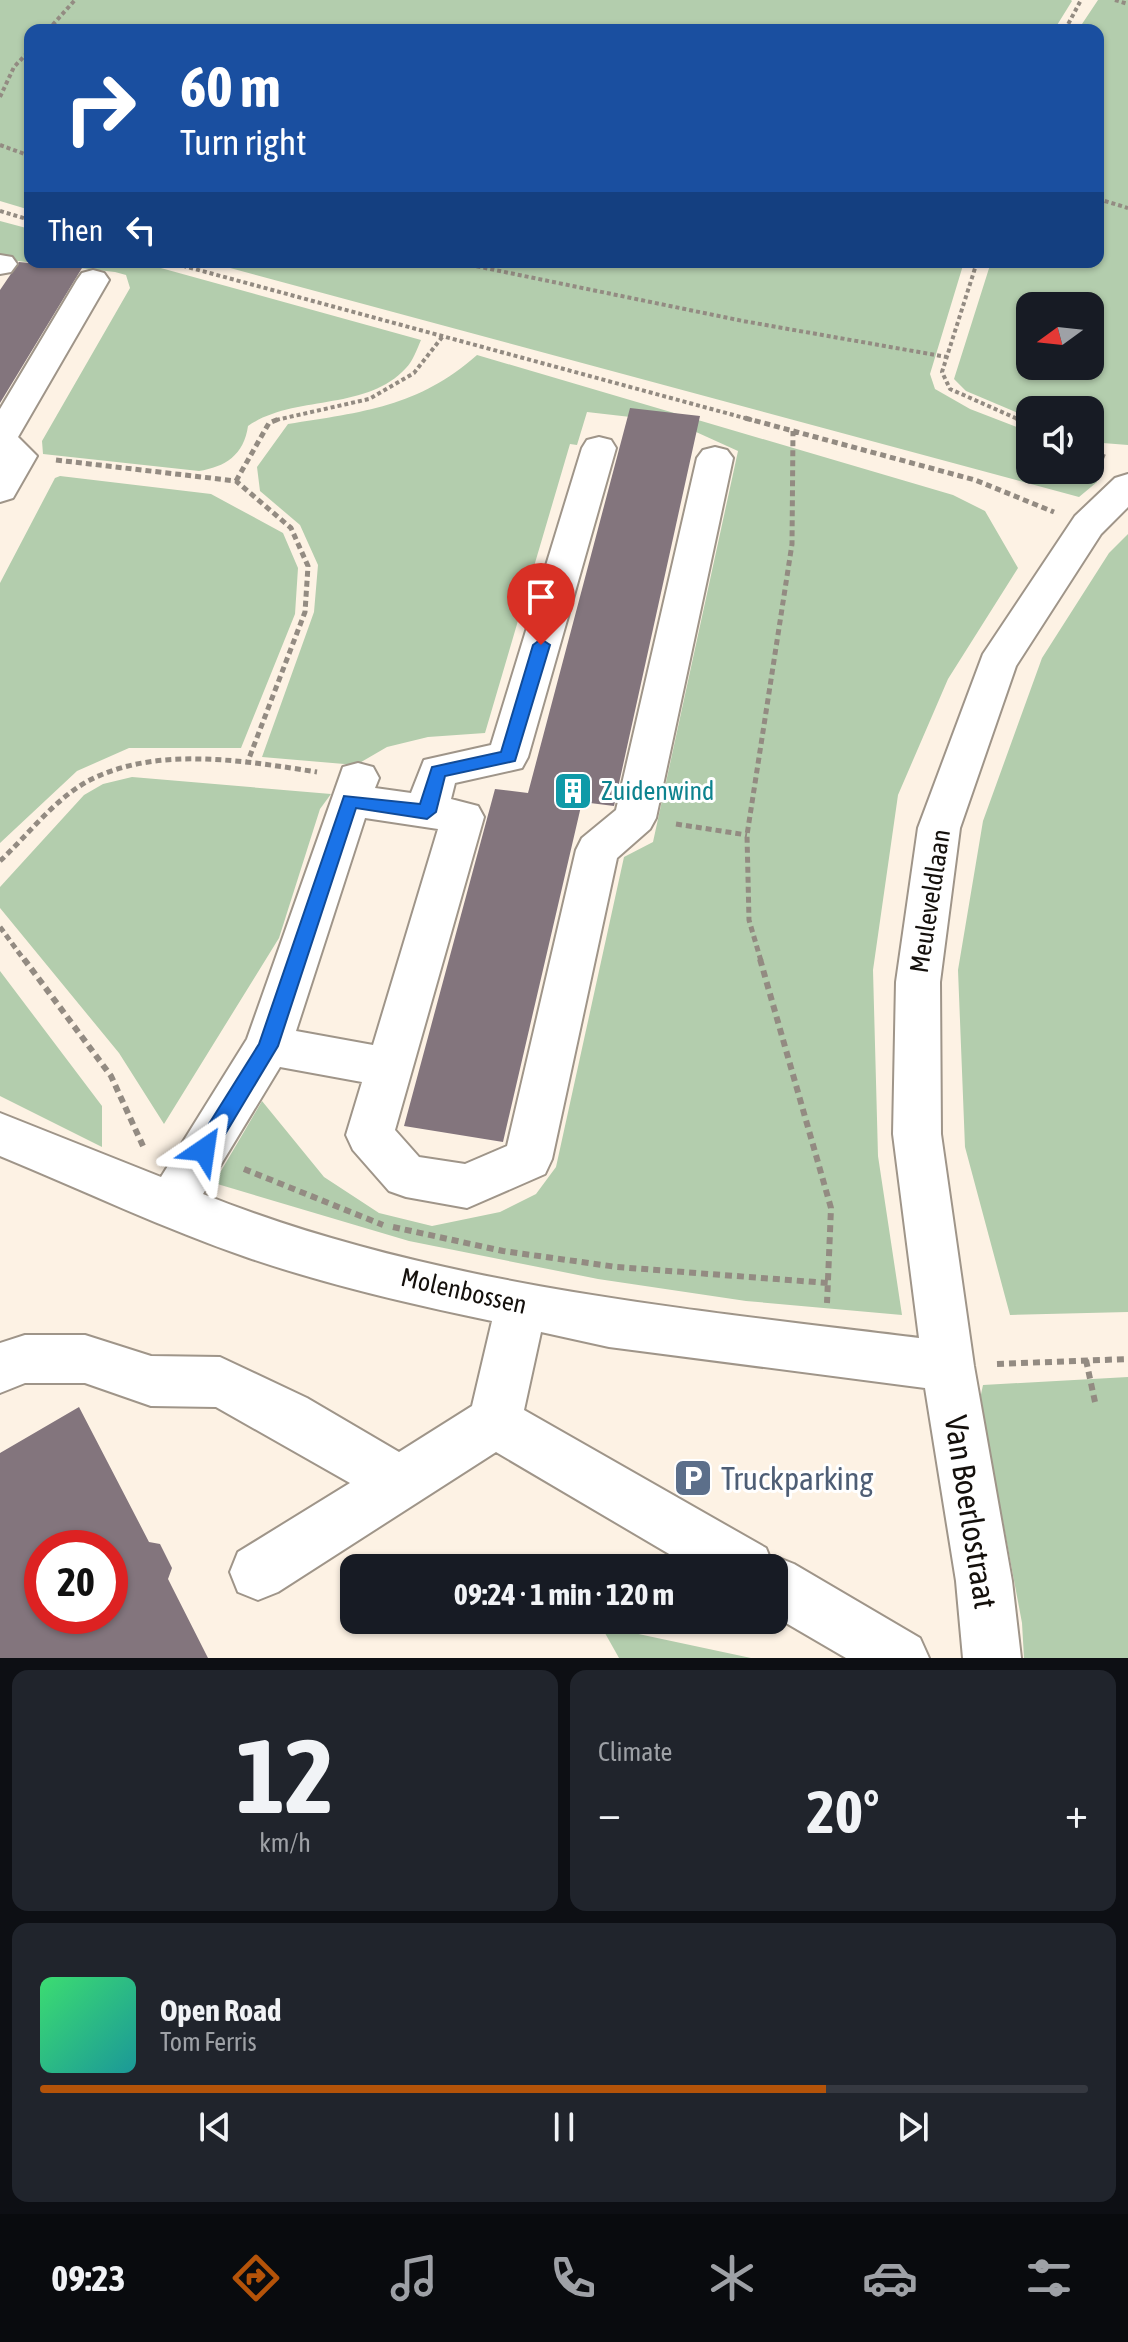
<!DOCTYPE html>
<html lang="en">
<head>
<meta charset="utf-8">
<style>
  :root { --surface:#171b24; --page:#20242c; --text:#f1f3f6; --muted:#9ea1a6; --line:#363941; --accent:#b45309 }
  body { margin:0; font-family:"Asap Condensed",sans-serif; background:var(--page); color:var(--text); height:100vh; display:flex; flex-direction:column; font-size:30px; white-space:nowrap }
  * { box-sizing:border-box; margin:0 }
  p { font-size:26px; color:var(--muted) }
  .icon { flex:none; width:44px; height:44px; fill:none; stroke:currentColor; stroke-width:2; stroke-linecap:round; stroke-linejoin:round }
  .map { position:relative; height:1658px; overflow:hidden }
  .panel { display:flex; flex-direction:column; gap:12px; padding:12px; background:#0d0f14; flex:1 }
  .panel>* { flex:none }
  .banner { position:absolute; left:24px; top:24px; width:1080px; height:244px; border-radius:16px; box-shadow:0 2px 6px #0004; background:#1a4fa0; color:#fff; overflow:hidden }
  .needle { width:52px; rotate:255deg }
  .fabs { position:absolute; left:1016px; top:292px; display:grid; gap:16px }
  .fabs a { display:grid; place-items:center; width:88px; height:88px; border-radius:16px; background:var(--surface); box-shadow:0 2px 6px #0004; font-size:40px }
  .speed { position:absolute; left:24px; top:1530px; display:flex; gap:16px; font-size:40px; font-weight:700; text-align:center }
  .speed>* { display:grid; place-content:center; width:104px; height:104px; border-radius:50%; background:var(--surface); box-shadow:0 2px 6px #0004; line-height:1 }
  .speed .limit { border:12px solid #d22; background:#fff; color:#111 }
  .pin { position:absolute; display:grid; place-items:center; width:68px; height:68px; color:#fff; margin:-82px -34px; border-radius:50% 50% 50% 0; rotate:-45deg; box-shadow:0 0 8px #0007 }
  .pin .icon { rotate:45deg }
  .me { position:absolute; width:88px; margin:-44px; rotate:32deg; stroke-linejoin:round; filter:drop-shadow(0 0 6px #0008) }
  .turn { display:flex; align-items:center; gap:28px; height:168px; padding:0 24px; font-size:36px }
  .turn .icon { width:104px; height:104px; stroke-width:2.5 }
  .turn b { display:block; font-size:56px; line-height:68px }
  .then { display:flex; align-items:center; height:76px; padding:0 24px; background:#0003; gap:16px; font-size:30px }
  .big { font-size:60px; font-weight:700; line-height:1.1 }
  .panel .tile { flex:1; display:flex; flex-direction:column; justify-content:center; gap:12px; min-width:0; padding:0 28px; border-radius:16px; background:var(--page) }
  .panel .dial { align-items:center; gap:0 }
  .dial b { font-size:104px; line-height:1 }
  .song { display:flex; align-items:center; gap:24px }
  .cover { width:96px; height:96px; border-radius:12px; background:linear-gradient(135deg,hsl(140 70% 55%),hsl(180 70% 35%)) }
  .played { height:8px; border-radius:4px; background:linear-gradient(90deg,var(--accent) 75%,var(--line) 75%) }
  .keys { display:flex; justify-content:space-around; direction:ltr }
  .heat { display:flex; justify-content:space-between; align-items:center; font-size:44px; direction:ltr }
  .panel .tiles { flex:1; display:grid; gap:12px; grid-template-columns:1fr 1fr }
  .tile:last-child { grid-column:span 2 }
  .trip { position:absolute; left:340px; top:1554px; width:448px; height:80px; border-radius:16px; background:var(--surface); box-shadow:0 2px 6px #0004; font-weight:700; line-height:80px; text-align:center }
  .tabs { display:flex; height:128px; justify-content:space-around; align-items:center; background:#090b0e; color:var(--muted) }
  .tabs .icon { width:56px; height:56px }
  .tabs .current { color:var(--accent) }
  .tabs b { font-size:36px; color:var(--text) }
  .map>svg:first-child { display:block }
</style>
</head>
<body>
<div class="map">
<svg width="1128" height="1658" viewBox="0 0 1128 1658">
  <rect width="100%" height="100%" fill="#fdf2e4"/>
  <path fill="#b3cdad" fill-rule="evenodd" d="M0 0H1071L1072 1 1054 30H30V210L0 201Z
    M1098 0H1128V445L1090 442V410H1030V418L966 391 954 379 991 262H1098V30H1078ZM1030 306H1090V366H1030Z
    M0 221 30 229V262H139L421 340C417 349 413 361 406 368 366 412 294 394 248 426 244 455 225 467 199 471L43 454 42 441 130 288 126 275 115 272 0 259Z
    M208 262H964L930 374 935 389 970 409 1030 432V470H1090V467L1097 482 1079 497Z
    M477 355 953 495 985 511 1018 568 948 679 898 795 873 970 878 1156 902 1315 746 1301 598 1279 409 1241 214 1183 262 1101 324 1177 379 1213 432 1226 500 1212 536 1194 556 1167 624 857 653 842 738 451 674 422 587 412 577 445 570 444 485 733 428 737 387 747 356 765 262 757 314 612 318 565 300 525 260 491 257 467 288 424C363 412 418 407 477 355Z
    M60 476 211 494 283 533 298 568 295 614 241 748H129L77 771 0 843V583L55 478Z
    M1128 534V1312L1010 1315 965 1147 958 970 983 821 1042 658 1109 553Z
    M132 777 331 794 320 809 279 938 164 1124 119 1053 0 908V887L84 795 103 784Z
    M0 971 102 1106V1147L0 1096Z
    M1128 1377V1658H1024L1022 1623 980 1399 983 1385Z
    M601 1626 751 1658H619Z"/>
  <path fill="#83757d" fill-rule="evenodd" d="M19 262 82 268 0 403V290Z
    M630 408 700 416 614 806 582 802 503 1142 404 1126 495 789 528 793Z
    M79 1407 149 1542 160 1544 172 1568 168 1579 208 1658H0V1453ZM42 1548H110V1616H42Z"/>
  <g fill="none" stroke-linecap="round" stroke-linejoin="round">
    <g stroke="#9f9589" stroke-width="4">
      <path id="minor" d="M0 255 12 257 17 264 11 272 0 274Z
        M93 270 104 273 109 280 18 437 37 456 13 498 0 502V409L77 280 82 273Z
        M599 437 611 440 616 448 528 757 522 768 455 783 451 799 478 806 484 817 395 1130 419 1157 465 1164 507 1146 576 850 582 838 616 810 697 458 703 450 715 447 727 450 733 458 656 818 650 829 617 858 552 1159 545 1174 467 1208 406 1197 389 1191 353 1150 346 1135 362 1082 280 1067 203 1194C429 1285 679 1308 919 1338L893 1134 896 982 918 828 983 654 1075 516 1115 478 1128 474V507L1101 534 1016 666 960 828 940 982 941 1134 974 1366 1012 1581 1021 1658H963L956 1581 925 1388 609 1347 541 1332 524 1410 766 1548 770 1558 774 1556 794 1564 920 1638 929 1658H846L774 1616V1568H693L496 1452 278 1592 258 1600 238 1592 230 1572 238 1552 350 1483 216 1407 151 1406 85 1383H25L0 1393V1343L25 1335H85L151 1356 220 1357 307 1398 399 1452 472 1406 492 1321C411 1304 328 1285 249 1258 164 1229 83 1190 0 1156V1113L161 1177 247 1039 343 767 358 763 373 767 379 778 375 788 411 793 424 760 491 745 582 448 587 440ZM365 818 438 829 373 1045 296 1031Z"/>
    </g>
    <path stroke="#938b82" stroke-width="4" stroke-dasharray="4 3" stroke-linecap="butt" d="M1115 0 1128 4
      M48 30 75 0
      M1065 30 1081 0
      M0 97 14 67 30 50
      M0 145 30 156
      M1098 199 1128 208
      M0 211 30 220
      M169 262 752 420
      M456 262 743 321 947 357
      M977 262 942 372 950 389 1020 420
      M276 420 369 399 414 373 443 336"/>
    <path stroke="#938b82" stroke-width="5" stroke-dasharray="6 4" stroke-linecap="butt" d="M745 418 975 480 1054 512
      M1016 418 1030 424
      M1090 451 1107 458
      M56 460 236 481 291 528 308 566 305 612 248 761
      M236 481 269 423 281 418
      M676 824 747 835
      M0 861C28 835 57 796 92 779 159 746 246 761 317 772
      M0 927 25 961
      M761 961 749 920 747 835 792 544 793 431"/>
    <path stroke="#938b82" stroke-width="6" stroke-dasharray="7 5" stroke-linecap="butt" d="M24 959 111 1076 143 1146
      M760 959 831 1208 827 1303
      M244 1169 383 1225
      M393 1227 503 1251 617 1267 828 1283
      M1086 1360 1095 1402
      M997 1364 1128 1359"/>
    <use href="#minor" fill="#fff" fill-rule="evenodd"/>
  </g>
  <path fill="#1a73e8" stroke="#114b97" stroke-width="2" d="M541 639 550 645 515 761 445 776 436 812 427 819 356 808 278 1046 212 1156H197L194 1150 197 1143 259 1044 344 796 420 804 432 767 501 752 533 645Z"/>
  <defs>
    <g id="building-square" transform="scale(2)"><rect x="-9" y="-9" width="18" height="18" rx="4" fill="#0f9aa8" stroke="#fff"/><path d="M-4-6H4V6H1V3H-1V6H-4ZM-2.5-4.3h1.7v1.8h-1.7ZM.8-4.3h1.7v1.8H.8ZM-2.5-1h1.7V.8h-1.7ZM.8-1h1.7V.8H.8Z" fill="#fff"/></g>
    <g id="parking-square" transform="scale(2)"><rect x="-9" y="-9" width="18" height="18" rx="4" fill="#5c6f8a" stroke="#fff"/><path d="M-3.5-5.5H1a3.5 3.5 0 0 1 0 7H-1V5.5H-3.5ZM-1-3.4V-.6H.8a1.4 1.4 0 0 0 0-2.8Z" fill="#fff"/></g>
  </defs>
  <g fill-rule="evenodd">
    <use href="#building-square" x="573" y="791"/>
    <use href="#parking-square" x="693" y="1478"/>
  </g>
  <g text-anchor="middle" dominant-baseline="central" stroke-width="6" stroke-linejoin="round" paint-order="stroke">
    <g font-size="26" fill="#0d838f" stroke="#fff" text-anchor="start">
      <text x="601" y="791">Zuidenwind</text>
    </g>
    <g font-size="26" fill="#14100c" stroke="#fff">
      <text transform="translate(930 901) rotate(-81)">Meuleveldlaan</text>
      <text transform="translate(464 1291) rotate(13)">Molenbossen</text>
    </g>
    <g font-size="32" fill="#4e5e75" stroke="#fff" text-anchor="start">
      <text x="721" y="1478">Truckparking</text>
    </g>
    <g font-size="32" fill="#14100c" stroke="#fff">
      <text transform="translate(971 1512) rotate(81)">Van Boerlostraat</text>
    </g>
  </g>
</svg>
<div class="fabs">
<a><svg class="needle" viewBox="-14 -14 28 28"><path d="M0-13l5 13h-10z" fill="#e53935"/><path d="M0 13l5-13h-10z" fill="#9ea1a6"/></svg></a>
<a><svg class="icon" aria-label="sound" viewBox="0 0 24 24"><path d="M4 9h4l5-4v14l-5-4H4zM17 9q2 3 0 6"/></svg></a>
</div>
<div class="speed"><div class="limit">20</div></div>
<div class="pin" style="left:541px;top:645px;background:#d93025"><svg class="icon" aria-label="arrive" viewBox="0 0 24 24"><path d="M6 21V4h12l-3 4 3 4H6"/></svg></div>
<svg class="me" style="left:204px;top:1150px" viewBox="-20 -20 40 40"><path d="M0-17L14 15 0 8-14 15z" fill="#1a73e8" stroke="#fff" stroke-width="4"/></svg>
<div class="trip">09:24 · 1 min · 120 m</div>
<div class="banner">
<div class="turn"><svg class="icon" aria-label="right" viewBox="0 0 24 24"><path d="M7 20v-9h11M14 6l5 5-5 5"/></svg><div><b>60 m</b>Turn right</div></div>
<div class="then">Then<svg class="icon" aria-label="left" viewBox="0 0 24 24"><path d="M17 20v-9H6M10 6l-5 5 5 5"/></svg></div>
</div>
</div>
<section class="panel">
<div class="tiles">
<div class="tile dial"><b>12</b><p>km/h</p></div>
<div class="tile"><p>Climate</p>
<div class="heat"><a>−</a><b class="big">20°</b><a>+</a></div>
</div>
<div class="tile">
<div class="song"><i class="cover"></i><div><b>Open Road</b><p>Tom Ferris</p></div></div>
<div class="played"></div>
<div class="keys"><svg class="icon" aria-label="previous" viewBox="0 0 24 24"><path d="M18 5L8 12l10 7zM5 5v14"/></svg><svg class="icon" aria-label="pause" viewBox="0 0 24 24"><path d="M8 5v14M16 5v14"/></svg><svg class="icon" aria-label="next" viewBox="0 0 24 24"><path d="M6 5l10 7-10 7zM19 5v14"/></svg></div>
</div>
</div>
</section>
<nav class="tabs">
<b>09:23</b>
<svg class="icon current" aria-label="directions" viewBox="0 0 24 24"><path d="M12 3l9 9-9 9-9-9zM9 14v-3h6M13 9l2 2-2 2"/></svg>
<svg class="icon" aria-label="music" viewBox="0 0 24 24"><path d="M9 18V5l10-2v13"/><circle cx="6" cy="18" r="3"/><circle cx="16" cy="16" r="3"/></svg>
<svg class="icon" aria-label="phone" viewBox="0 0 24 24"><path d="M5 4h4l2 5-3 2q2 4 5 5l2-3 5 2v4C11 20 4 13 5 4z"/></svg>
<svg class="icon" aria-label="climate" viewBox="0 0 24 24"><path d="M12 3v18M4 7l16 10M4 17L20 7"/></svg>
<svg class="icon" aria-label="car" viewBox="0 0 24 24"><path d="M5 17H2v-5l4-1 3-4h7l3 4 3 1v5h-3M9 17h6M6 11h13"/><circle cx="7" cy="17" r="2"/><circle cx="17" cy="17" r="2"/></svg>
<svg class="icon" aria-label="filters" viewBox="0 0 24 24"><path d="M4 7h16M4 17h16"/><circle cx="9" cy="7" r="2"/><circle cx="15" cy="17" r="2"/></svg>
</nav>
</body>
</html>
